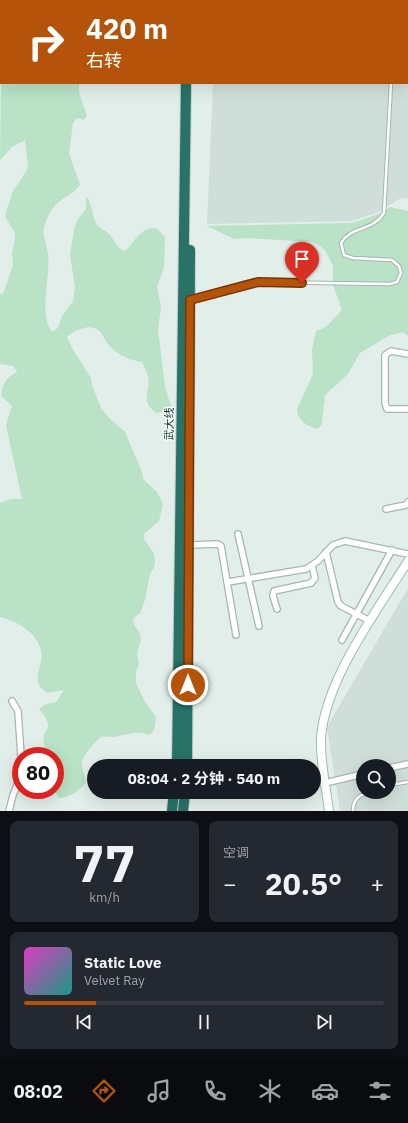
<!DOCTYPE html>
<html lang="zh">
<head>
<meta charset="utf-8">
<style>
  :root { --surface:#171b24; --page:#242831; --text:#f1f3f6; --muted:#9ea1a6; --line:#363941; --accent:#b45309 }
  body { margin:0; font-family:"IBM Plex Sans","Noto Sans SC",sans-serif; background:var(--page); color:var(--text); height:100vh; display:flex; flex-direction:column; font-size:15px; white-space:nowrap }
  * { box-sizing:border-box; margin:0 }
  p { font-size:13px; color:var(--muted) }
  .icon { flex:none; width:22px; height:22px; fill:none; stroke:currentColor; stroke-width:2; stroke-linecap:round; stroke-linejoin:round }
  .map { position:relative; height:811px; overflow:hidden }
  .side { display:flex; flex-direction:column; gap:10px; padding:10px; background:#0d0f14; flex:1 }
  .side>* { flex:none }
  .top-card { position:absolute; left:0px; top:0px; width:408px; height:84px; box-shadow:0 4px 16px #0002; background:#b45309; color:#fff; overflow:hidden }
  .controls { position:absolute; left:356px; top:759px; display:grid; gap:8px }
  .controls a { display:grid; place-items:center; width:40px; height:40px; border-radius:50%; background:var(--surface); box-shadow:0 4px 16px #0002; font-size:20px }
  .speed { position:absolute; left:12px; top:747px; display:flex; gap:8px; font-size:20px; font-weight:700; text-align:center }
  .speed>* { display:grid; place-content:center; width:52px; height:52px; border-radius:50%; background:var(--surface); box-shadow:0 4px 16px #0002; line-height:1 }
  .speed .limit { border:6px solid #d22; background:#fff; color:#111 }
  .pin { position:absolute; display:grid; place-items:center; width:34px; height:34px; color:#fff; margin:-41px -17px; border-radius:50% 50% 50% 0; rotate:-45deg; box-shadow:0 0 4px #0007 }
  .pin .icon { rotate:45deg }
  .me { position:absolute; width:44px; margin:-22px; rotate:0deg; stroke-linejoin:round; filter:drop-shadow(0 0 3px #0008) }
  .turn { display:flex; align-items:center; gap:14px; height:84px; padding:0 20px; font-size:18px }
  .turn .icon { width:52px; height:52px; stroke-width:2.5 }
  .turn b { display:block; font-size:28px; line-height:34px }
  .big { font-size:30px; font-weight:700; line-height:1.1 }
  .side .widget { flex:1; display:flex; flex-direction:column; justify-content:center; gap:6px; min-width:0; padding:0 14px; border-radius:8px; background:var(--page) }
  .side .dial { align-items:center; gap:0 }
  .dial b { font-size:52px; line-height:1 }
  .song { display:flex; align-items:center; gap:12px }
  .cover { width:48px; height:48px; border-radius:6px; background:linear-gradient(135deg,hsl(310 70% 55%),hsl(170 70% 35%)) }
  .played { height:4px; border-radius:2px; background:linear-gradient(90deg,var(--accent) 20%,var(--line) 20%) }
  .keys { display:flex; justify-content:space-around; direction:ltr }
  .heat { display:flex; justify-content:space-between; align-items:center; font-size:22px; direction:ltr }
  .side .tiles { flex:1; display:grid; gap:10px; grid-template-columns:1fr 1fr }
  .widget:last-child { grid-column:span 2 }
  .trip { position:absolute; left:87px; top:759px; width:234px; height:40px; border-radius:20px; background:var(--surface); box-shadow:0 4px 16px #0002; font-weight:700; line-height:40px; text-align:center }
  .menu { display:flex; height:64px; justify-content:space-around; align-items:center; background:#090b0e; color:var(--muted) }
  .menu .icon { width:28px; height:28px }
  .menu .current { color:var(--accent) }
  .menu b { font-size:18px; color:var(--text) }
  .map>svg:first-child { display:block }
</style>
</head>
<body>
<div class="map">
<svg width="408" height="811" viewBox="0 0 408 811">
  <rect width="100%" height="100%" fill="#e2eee9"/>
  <path fill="#d0ded9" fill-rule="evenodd" d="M217 0H408V199L401 198 377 213 351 221 207 224 213 83H407V1Z
    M408 588V811H340L327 727ZM363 766H389V792H363Z"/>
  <path fill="#b9e2c6" d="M1 83H79V92L87 116 84 120 77 118 73 123 69 153 80 185C77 188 73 193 69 195 55 203 51 209 45 224 41 234 47 244 48 254 51 276 38 313 52 332L58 328 62 316 73 301 75 287 70 255 74 229 78 219 86 209V196C92 203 92 214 96 223 98 228 104 229 108 233 115 239 116 249 125 251 136 241 139 228 156 228L165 237 164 267 157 287 161 306 158 330 165 386 171 406 169 411 156 413C139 400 151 394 148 377 147 372 144 367 142 362 128 360 113 353 105 340 103 336 102 332 98 330 90 323 73 331 67 337L72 348 91 378 92 385 101 408 109 418 125 432 142 472 143 479 157 492 163 504 159 521 144 534V539L154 554 155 560 154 568 150 574 145 600 140 613 134 618 133 623 140 634 141 640 137 653 139 665 136 672V683L145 702 156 717 154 730 150 735C134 730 128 735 114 737 110 737 105 736 101 737 95 742 82 755 82 764 82 771 86 776 86 783 78 791 71 797 59 798L54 790C61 777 58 770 55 756 46 755 42 743 44 735 45 732 48 729 48 726 48 719 43 714 39 709L44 705 56 702 64 690 47 693C45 691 40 687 39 685 35 675 40 669 41 660 45 638 19 621 0 617V503L11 499H22L6 425 12 406 1 396C2 384 6 378 17 372L14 366 0 364V293L3 294 13 265 12 253 15 239V233L5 216 13 191 26 172 28 167 25 140 12 147 0 160Z
    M390 207 408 211V336L403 332 390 335 360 353 348 374 325 395 322 424 318 429C308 427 297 420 297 409L313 374 312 350 316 331 326 327 342 310 333 285V266L325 250 320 246 314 242 246 238 234 239 207 226 352 223 379 214Z"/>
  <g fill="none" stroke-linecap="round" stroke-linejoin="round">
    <g stroke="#a4b7b1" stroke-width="4.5">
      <path id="lane" d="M225 1V0
        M395 1V0
        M193 299 259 282 390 284 397 282 401 273 399 266 392 260 353 258 344 255 341 243C352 225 372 232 384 213L391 83
        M389 785 408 782
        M353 811C353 800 358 796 368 792"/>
    </g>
    <g stroke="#a4b7b1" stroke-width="8">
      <path id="street" d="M408 354 391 351 385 355V403L387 409H408
        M386 509 406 505 408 502
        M238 534 259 626
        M189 545 218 544 221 546 236 635
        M326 552 338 602 341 606 370 621
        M228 582 306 569 318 561 333 545 345 541 408 554
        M277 609 273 596 274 591 311 583 315 578 312 566
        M342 640 392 550
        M12 701 18 711 21 756
        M389 768 408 764
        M325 783 363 774
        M9 811 13 795 21 776"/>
    </g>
    <g stroke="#9fbbb3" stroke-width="10">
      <path id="secondary" d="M329 811C326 787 320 762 321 738 325 680 378 609 408 561"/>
    </g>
    <g stroke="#c1cac8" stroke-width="12">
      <path id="highway" d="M195 1V0
        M177 766 186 83
        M187 766 190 250
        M172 811 174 792
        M183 811 185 792"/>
    </g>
    <use href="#lane" stroke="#fff" stroke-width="2.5"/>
    <use href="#street" stroke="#fff" stroke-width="5.5"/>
    <use href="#secondary" stroke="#fff" stroke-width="8"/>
    <use href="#highway" stroke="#287267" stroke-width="10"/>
  </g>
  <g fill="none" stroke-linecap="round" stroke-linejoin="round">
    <g stroke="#753606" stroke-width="10">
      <path id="route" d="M188 685 190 300 258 282 302 283"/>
    </g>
    <use href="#route" stroke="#b45309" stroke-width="7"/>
  </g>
  <g text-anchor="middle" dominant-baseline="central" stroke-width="3" stroke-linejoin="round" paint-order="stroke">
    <g font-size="11" fill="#20423a" stroke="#f3faf7">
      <text transform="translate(169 424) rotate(-89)">武大线</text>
    </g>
  </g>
</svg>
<div class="controls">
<a><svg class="icon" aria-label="search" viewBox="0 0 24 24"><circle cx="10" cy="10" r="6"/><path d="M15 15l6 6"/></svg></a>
</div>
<div class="speed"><div class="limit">80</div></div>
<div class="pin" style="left:302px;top:283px;background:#d93025"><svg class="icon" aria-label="arrive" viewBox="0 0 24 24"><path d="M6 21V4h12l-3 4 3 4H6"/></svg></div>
<svg class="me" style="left:188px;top:685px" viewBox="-20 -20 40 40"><circle r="17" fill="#b45309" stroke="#fff" stroke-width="3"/><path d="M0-11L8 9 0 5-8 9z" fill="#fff"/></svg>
<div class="trip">08:04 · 2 分钟 · 540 m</div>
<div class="top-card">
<div class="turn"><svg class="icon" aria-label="right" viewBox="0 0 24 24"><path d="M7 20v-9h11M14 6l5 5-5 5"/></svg><div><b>420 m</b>右转</div></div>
</div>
</div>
<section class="side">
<div class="tiles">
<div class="widget dial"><b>77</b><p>km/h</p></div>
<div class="widget"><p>空调</p>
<div class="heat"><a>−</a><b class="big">20.5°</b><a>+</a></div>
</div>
<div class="widget">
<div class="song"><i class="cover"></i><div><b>Static Love</b><p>Velvet Ray</p></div></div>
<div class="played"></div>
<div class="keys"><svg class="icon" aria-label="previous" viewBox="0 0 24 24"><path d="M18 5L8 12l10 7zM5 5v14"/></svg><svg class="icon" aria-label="pause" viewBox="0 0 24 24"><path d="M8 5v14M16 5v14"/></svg><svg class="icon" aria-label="next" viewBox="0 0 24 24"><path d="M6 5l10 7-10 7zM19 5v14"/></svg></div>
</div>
</div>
</section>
<nav class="menu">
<b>08:02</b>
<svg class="icon current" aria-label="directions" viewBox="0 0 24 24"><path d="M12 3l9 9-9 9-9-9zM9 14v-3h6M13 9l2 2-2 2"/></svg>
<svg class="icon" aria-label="music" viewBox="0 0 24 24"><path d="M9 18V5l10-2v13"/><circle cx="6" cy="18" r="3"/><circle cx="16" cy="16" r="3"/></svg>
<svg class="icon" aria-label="phone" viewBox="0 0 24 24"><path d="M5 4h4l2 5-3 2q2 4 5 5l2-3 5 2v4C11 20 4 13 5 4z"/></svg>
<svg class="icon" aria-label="climate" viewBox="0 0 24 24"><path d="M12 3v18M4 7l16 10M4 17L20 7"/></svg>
<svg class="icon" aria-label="car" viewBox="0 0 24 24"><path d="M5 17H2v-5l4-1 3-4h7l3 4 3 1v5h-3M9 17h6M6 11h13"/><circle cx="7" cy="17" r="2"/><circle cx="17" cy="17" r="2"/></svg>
<svg class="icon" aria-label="filters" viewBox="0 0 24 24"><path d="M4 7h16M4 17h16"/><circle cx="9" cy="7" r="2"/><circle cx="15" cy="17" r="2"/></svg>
</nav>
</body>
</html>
